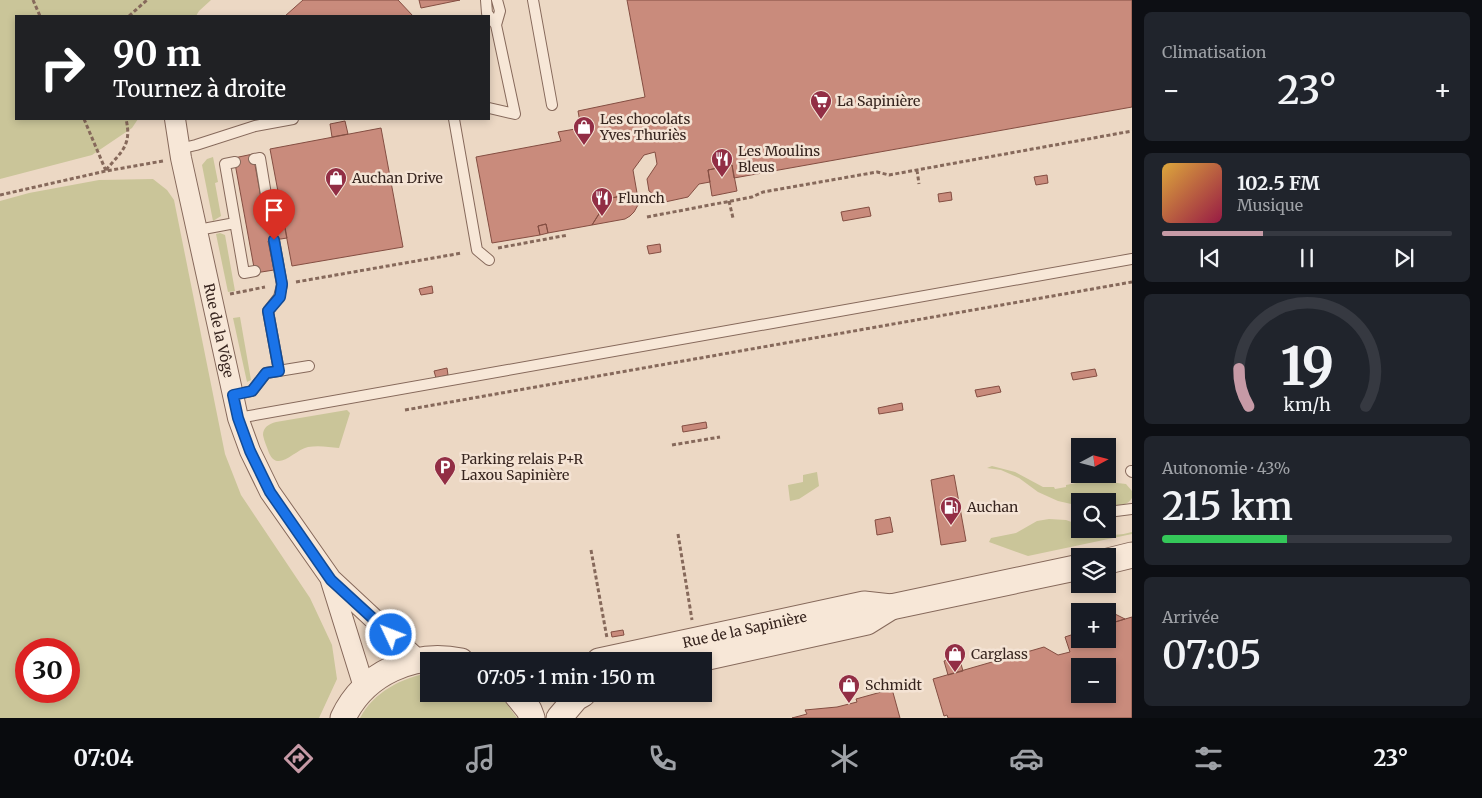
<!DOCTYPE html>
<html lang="fr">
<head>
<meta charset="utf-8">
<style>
  :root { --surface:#171b24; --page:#20242c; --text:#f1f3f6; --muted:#9ea1a6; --line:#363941; --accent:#c69aa6 }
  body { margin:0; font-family:Merriweather,serif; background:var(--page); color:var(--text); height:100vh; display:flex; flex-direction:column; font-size:19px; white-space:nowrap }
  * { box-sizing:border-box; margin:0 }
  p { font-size:16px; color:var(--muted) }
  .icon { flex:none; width:28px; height:28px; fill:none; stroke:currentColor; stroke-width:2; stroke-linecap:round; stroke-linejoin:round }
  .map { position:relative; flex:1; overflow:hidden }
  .panel { display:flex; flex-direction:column; gap:12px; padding:12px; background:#0d0f14; width:350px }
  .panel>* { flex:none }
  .hud { position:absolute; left:15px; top:15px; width:475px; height:105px; border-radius:0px; box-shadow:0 2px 8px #0003; background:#202124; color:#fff; overflow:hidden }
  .needle { width:32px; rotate:83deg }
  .buttons { position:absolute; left:1071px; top:438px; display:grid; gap:10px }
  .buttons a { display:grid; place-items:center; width:45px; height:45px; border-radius:0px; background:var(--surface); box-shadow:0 2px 8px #0003; font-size:25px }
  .speed { position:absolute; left:15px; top:638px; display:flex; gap:10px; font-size:25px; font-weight:700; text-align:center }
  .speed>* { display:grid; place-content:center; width:65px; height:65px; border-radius:50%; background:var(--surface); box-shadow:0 2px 8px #0003; line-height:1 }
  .speed .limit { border:8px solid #d22; background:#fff; color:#111 }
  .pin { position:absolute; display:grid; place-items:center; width:42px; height:42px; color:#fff; margin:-51px -21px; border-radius:50% 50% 50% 0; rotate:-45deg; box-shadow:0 0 5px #0007 }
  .pin .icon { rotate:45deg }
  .me { position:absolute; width:55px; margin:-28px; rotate:313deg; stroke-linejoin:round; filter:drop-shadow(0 0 4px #0008) }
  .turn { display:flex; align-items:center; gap:18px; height:105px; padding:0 15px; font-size:22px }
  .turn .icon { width:65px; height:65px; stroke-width:2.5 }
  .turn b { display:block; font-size:35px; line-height:42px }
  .big { font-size:38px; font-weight:600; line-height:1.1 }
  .panel .tile { flex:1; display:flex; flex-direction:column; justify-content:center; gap:8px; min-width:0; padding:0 18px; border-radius:8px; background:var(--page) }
  .panel .dial { align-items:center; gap:0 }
  .dial svg { height:130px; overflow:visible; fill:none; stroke:var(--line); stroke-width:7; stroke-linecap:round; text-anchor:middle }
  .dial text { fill:var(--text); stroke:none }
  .song { display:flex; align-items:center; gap:15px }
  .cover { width:60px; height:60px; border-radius:8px; background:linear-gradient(135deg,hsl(40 70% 55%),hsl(340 70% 35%)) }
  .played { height:5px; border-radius:2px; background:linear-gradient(90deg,var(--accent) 35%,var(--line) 35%) }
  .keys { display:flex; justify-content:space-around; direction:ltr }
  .heat { display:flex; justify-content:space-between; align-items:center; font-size:28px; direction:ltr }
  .charge { height:8px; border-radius:4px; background:linear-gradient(90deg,#34c759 43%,var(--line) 0) }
  .trip { position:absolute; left:420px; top:652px; width:292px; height:50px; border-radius:0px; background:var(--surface); box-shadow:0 2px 8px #0003; font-weight:600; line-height:50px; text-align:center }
  .tabs { display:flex; height:80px; justify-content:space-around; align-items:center; background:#090b0e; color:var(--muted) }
  .tabs .icon { width:35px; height:35px }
  .tabs .selected { color:var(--accent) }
  .tabs b { font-size:22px; color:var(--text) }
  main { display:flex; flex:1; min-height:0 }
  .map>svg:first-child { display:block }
</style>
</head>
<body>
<main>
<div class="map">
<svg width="1132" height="718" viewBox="0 0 1132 718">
  <rect width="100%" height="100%" fill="#ecd8c4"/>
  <path fill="#cac599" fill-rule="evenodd" d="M0 0H211L199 11 196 16H16V119H138L132 128 92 155 0 179Z
    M213 157 218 182 215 183 221 216 213 221 202 165 207 159Z
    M153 179 167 190 174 200 225 454 241 495 310 598 332 645 337 679 319 718H0V201L29 193 99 180ZM26 649H69V691H26Z
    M220 233 225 235 235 291 228 292 216 234Z
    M240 317 251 380 247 382 233 318Z
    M347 410 350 413 339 448C329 447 319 445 308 447 294 450 278 473 269 453 267 447 264 441 263 435 263 427 269 424 276 422Z
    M992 466 1015 472 1043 487H1054L1055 489 1066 487V485L1092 480 1126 484 1132 491V498C1127 507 1116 505 1108 505V501H1080V506L1058 501 1038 492 1019 478 1001 470 987 468Z
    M817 472 819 486 799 499 790 501 788 485 803 482V475Z
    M1049 519 1066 520 1080 525V529C1090 529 1098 533 1108 534 1116 536 1124 534 1132 532V534L1028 556 989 542 991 538 1016 533 1037 521Z
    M429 673V694H497L507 704 517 718H360C374 692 401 678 429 673Z"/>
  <path fill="#c98b7c" stroke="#844e42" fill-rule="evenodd" d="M303 0H398L413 16H285Z
    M419 0H460L421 8Z
    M627 0H1132V107L734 178 732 165 708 170 710 182 699 184 688 197 665 202 649 191 647 179 657 164 655 152 644 155 633 170 637 193 601 200 602 209 592 225 548 233 546 224 538 226 540 235 492 243 476 157 561 141 558 132 581 128 578 111 645 97Z
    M345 121 348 134 332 137 330 124Z
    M381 128 403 247 292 266 270 149Z
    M253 154 264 214 282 211 287 238 268 241 274 270 255 273 234 158Z
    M732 165 737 191 712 196 708 170Z
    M1047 175 1048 183 1036 185 1034 177Z
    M951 192 952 200 939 202 938 194Z
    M637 193 638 205 634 212 630 216 625 219 592 225 602 209 601 200Z
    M869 207 871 216 843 221 841 212Z
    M546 224 548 233 540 235 538 226Z
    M660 244 661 252 649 254 647 246Z
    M432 286 433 293 421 295 419 289Z
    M447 368 448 375 436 378 434 371Z
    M1095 369 1097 376 1073 380 1071 373Z
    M999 386 1001 392 977 397 975 390Z
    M902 403 903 410 879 414 878 408Z
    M706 422 707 428 683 432 682 426Z
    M954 475 966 541 941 545 931 480Z
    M890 517 893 532 877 535 875 520Z
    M1115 614 1125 619 1109 624Z
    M1132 617V718H948L947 715 944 716 933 679 1044 647 1058 655 1070 652 1065 637 1080 632V639H1108V624ZM1080 666H1108V694H1080Z
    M623 630 624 635 612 637 611 632Z
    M959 657 963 671 948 675 944 661Z
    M892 689 900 718H792L807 714 805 710 837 707 857 702 856 699Z"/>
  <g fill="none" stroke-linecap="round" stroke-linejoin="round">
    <g stroke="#86695b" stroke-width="12">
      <path id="service" d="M486 0 487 13 496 25 515 114 489 108
        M533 0 552 105
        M496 25 500 11 497 0
        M454 119 477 250 489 260
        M179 149 196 145 255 126 293 119
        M254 159 260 158 269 213
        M235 162 225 164 244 273 255 271
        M198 230 235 223
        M274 240 282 285 279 297 268 311 279 371
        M233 395 252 391 266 373 309 366
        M238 418 1132 259
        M1131 471 1132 472
        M1108 512 1132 509"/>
    </g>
    <g stroke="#86695b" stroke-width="22">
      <g id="minor">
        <path id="s1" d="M175 119 181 158 233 395 238 418 250 451 270 492 331 579 418 660"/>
        <path d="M331 581 364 687"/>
      </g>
    </g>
    <g stroke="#86695b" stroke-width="27">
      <g id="tertiary">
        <path d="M1108 561 1132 555"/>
        <path id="s2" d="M599 661 864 604 891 607 1080 567"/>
        <path d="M690 661 867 622 891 607"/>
        <path d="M516 694 529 710 532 718"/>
        <path d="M343 718C364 673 414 651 461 661"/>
        <path d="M559 718 576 698 583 694"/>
      </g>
    </g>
    <path stroke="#86695b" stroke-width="3" stroke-dasharray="4 2.5" stroke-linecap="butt" d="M33 0 40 16
      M129 16 147 0
      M84 119 106 171
      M106 170C122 151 132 145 126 119
      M917 170 919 184
      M0 195 106 171 163 161
      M729 201 733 218
      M647 217 752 197 763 192 877 172 889 175 1132 131
      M498 248 568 235
      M296 282 462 253
      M230 294 265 287
      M405 410 1132 282
      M672 445 720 437
      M678 534 692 620
      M591 550 607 638"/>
    <use href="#service" stroke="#f7e7d7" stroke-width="10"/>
    <use href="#minor" stroke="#f7e7d7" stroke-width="20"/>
    <use href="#tertiary" stroke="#f7e7d7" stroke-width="25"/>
  </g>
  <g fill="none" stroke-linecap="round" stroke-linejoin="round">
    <g stroke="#114b97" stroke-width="12">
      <path id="route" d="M274 240 282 284 280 297 268 311 279 371 266 373 252 391 233 395 238 418 250 451 270 492 331 580 391 635"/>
    </g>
    <use href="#route" stroke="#1a73e8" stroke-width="9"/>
  </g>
  <defs>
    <g id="supermarket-pin" transform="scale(1.125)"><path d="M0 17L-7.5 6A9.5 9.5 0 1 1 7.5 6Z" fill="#922e45" stroke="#f4e3d4"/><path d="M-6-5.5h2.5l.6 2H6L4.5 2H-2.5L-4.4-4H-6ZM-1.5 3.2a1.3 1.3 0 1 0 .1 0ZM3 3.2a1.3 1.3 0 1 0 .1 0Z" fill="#fff"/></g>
    <g id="shop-pin" transform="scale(1.125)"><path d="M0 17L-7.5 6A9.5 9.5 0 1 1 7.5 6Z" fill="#922e45" stroke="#f4e3d4"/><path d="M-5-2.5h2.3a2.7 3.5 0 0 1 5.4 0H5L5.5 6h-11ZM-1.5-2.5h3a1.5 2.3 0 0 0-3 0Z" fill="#fff"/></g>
    <g id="restaurant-pin" transform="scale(1.125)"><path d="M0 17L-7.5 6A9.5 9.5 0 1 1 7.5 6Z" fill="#922e45" stroke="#f4e3d4"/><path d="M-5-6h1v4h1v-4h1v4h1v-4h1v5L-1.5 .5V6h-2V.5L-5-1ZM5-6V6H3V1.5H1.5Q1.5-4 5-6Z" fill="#fff"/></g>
    <g id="parking-pin" transform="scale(1.125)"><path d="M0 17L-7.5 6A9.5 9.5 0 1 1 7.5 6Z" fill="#922e45" stroke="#f4e3d4"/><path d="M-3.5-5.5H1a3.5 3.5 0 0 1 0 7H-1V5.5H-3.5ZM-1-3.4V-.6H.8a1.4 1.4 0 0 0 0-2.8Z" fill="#fff"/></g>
    <g id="fuel-pin" transform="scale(1.125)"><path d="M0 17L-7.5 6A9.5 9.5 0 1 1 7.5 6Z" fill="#922e45" stroke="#f4e3d4"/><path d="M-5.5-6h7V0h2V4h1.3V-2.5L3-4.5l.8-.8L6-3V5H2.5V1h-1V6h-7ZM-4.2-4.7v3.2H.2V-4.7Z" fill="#fff"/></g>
  </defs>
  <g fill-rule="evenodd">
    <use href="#supermarket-pin" x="821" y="101"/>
    <use href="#shop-pin" x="584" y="127"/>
    <use href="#restaurant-pin" x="722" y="159"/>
    <use href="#shop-pin" x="336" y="178"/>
    <use href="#restaurant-pin" x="602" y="198"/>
    <use href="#parking-pin" x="445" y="467"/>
    <use href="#fuel-pin" x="951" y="507"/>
    <use href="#shop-pin" x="955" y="654"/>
    <use href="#shop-pin" x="849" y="685"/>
  </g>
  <g text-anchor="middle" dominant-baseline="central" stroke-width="5" stroke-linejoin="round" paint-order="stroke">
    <g font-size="14" fill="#37251f" stroke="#f4e3d4" text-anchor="start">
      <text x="837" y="101">La Sapinière</text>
      <text x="600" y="119">Les chocolats<tspan x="600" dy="16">Yves Thuriès</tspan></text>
      <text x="738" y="151">Les Moulins<tspan x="738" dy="16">Bleus</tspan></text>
      <text x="352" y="178">Auchan Drive</text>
      <text x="618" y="198">Flunch</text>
      <text x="461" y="459">Parking relais P+R<tspan x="461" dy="16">Laxou Sapinière</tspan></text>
      <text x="967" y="507">Auchan</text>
      <text x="971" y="654">Carglass</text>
      <text x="865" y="685">Schmidt</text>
    </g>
    <g font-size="14" fill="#37251f" stroke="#f4e3d4">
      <text stroke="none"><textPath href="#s1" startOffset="216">Rue de la Vôge</textPath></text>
      <text stroke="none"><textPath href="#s2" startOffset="149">Rue de la Sapinière</textPath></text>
    </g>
  </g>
</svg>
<div class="buttons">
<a><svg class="needle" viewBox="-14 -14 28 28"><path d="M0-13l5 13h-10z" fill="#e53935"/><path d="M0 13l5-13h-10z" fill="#9ea1a6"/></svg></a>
<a><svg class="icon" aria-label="search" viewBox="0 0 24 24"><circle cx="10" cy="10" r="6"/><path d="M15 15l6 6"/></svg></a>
<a><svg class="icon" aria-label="layers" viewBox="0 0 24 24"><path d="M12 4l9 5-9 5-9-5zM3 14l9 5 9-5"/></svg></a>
<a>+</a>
<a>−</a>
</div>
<div class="speed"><div class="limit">30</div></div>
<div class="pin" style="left:274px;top:240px;background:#d93025"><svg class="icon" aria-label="arrive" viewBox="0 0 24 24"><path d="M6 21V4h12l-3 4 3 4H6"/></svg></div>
<svg class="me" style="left:391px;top:635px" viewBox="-20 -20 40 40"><circle r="17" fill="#1a73e8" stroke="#fff" stroke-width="3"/><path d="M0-11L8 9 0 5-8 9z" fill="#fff"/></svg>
<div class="trip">07:05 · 1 min · 150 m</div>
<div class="hud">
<div class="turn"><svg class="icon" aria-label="right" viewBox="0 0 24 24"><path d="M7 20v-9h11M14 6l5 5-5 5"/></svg><div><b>90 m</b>Tournez à droite</div></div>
</div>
</div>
<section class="panel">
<div class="tile"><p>Climatisation</p>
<div class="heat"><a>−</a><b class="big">23°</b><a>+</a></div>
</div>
<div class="tile">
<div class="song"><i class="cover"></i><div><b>102.5 FM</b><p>Musique</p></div></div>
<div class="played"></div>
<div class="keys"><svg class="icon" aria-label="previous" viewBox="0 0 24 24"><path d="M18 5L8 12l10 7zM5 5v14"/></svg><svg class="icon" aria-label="pause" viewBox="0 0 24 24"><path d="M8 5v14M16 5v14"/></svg><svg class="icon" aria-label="next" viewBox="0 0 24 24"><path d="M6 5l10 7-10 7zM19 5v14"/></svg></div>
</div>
<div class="tile dial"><svg viewBox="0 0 100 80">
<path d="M14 69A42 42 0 1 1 86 69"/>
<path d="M14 69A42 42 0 0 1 8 46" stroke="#c69aa6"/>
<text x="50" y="56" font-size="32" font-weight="700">19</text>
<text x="50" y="72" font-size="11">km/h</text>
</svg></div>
<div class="tile"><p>Autonomie · 43%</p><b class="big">215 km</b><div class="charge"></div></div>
<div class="tile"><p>Arrivée</p><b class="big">07:05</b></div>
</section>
</main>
<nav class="tabs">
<b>07:04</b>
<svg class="icon selected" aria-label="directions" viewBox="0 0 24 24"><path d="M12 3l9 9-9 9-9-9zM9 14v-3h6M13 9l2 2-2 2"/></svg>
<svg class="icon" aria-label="music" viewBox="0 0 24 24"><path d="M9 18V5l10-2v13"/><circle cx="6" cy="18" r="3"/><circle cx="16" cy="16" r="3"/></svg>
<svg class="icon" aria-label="phone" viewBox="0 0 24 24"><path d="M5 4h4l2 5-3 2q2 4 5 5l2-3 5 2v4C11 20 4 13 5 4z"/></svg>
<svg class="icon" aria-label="climate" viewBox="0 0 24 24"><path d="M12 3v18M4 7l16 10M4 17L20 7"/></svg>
<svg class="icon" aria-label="car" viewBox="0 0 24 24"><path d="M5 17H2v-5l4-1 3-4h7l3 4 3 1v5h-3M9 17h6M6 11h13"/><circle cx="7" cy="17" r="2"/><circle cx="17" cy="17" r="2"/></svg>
<svg class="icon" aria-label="filters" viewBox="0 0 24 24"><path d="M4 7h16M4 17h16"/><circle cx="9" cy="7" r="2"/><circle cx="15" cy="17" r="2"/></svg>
<b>23°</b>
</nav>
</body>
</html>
